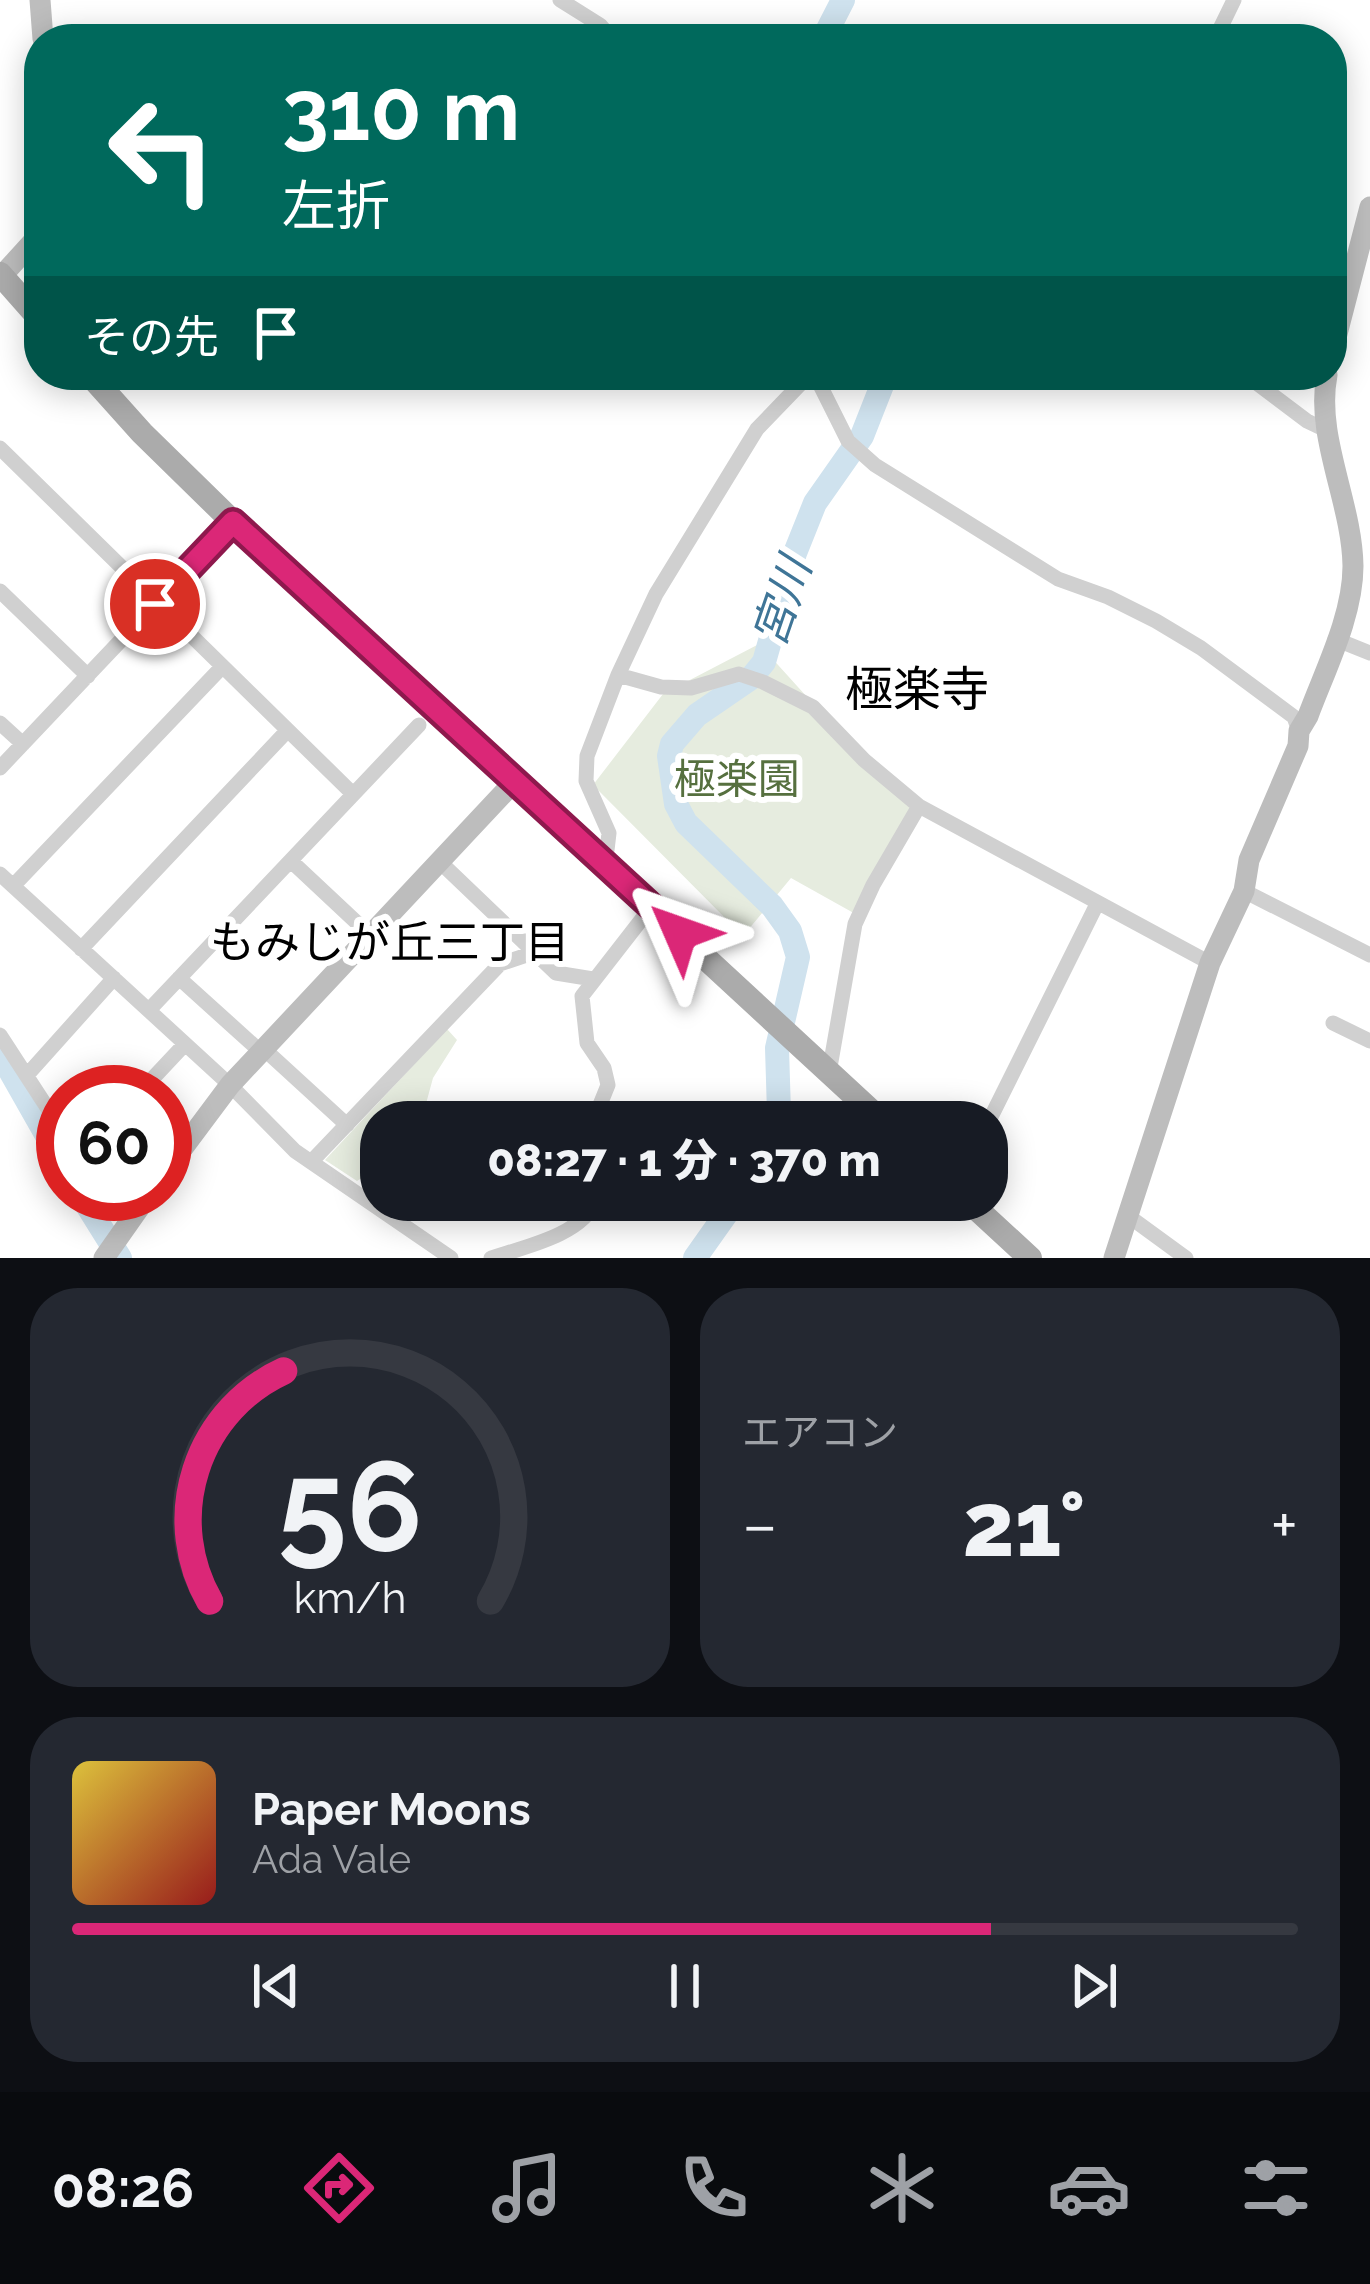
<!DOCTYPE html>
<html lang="ja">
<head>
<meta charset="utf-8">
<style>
  :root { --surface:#171b24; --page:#242831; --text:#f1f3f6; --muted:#9ea1a6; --line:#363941; --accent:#db2777 }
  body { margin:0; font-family:Raleway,"Noto Sans JP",sans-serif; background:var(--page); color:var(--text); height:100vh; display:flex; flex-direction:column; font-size:45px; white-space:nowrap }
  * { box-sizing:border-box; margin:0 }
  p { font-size:39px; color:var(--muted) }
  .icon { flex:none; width:66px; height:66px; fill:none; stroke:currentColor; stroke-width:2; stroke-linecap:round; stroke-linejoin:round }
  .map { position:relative; height:1258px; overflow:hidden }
  .panel { display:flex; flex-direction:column; gap:30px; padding:30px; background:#0d0f14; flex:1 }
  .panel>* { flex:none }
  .hud { position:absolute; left:24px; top:24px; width:1323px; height:366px; border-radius:48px; box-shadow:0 6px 30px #0003; background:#00695c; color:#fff; overflow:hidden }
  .speed { position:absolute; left:36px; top:1065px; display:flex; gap:24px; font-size:60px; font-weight:700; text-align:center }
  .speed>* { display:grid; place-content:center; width:156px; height:156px; border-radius:50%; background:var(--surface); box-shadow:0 6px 30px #0003; line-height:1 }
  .speed .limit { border:18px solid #d22; background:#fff; color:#111 }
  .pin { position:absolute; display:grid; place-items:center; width:102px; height:102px; color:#fff; margin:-51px; border:6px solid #fff; border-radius:50%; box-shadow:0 3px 12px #0007 }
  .me { position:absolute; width:132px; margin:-66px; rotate:313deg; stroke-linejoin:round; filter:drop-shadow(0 0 9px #0008) }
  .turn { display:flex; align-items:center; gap:42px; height:252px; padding:0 60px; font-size:54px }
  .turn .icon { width:156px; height:156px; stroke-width:2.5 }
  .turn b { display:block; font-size:84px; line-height:102px }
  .then { display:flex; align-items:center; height:114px; padding:0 60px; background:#0003; gap:24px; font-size:45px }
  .big { font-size:90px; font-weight:800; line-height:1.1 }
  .panel .tile { flex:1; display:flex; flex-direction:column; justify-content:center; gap:18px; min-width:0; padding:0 42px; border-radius:48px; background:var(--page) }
  .panel .dial { align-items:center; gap:0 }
  .dial svg { height:312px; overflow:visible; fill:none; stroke:var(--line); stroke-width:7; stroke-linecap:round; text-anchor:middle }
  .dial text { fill:var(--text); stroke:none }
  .song { display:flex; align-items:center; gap:36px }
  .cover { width:144px; height:144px; border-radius:18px; background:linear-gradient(135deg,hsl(50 70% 55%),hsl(0 70% 35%)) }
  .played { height:12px; border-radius:6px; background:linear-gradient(90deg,var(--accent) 75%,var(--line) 75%) }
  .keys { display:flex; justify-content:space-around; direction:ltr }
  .heat { display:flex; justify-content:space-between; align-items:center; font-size:66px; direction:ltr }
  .panel .tiles { flex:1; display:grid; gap:30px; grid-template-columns:1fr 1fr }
  .tile:last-child { grid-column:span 2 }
  .trip { position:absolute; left:360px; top:1101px; width:648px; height:120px; border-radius:48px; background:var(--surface); box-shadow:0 6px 30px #0003; font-weight:800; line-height:120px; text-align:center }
  .menu { display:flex; height:192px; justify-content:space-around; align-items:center; background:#090b0e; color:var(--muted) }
  .menu .icon { width:84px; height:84px }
  .menu .current { color:var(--accent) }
  .menu b { font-size:54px; color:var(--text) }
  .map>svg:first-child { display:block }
</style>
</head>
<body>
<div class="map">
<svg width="1370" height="1258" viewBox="0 0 1370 1258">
  <rect width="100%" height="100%" fill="#fff"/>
  <path fill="#e6ecdf" d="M759 644 864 760 919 806 859 916 791 878 743 936 593 785 663 694Z
    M447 1029 457 1040 433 1078 421 1122H381V1166L357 1181 325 1160Z"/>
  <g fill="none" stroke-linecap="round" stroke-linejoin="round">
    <path stroke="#cfe2ee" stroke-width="24" d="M823 39 843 0
      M0 1053 63 1164
      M776 1122 779 1113 777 1048 798 957 790 931 772 906 686 823 676 804 669 756 672 744 697 715 751 678 764 662 795 553 815 503 862 436 886 375
      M80 1194 120 1258
      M695 1258 736 1200"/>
    <path stroke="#d0d0d0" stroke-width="15" d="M560 0 600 25 612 39
      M1215 39 1234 0
      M1332 277 1349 285
      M815 375 848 441 875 465 1058 579 1108 597 1156 621 1201 648 1294 717 1299 731
      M1246 375 1307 421 1328 431
      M0 448 353 794
      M0 591 88 676
      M1335 639 1370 653
      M618 675 661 687 691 688 739 674 763 682 813 707 864 760 919 806 1210 963
      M0 723 23 744
      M0 768 233 522
      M597 860 607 850 609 833 586 781 587 756 618 675 656 594 757 429 809 375
      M291 861 370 935
      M440 862 556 973 593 979
      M0 874 230 1085 295 1151 451 1258
      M13 886 221 668
      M1244 891 1370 955
      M81 949 287 731
      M179 978 261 1052
      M149 1010 419 725
      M1333 1023 1370 1041
      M0 1035 63 1132
      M264 1049 347 1125
      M829 1073 855 924 873 885 919 806
      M28 1074 114 978
      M140 1092 185 1044
      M593 1122 608 1085 604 1068 587 1043 582 996 652 906
      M987 1125 1097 904
      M311 1162 500 964 533 953
      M1127 1215 1186 1258
      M491 1258C524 1247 583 1235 596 1200"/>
    <path stroke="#bdbdbd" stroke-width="21" d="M40 0 43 39
      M0 278 39 235
      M1332 353 1370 207
      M165 1172 230 1085 514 782
      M104 1258 149 1194
      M1114 1258 1210 963 1244 891 1249 860 1298 746 1299 731 1308 716C1325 670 1353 616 1353 566 1352 502 1315 437 1327 375"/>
    <path stroke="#ababab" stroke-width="24" d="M0 274 39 318
      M90 375 142 433 233 522 883 1122
      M967 1200 1030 1258"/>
  </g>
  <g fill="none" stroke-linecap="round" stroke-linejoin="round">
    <g stroke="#8e194d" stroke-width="30">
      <path id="route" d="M155 604 233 522 680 933"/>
    </g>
    <use href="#route" stroke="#db2777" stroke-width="21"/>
  </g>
  <g text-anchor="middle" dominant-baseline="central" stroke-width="12" stroke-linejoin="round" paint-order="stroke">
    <g font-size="42" fill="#56703f" stroke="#fff">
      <text x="737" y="779">極楽園</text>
    </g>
    <g font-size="45" font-style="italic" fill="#3f7597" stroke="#fff">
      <text transform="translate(782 602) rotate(-71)">宮川</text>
    </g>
    <g font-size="45" fill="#000" stroke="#fff">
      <text x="390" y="942">もみじが丘三丁目</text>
    </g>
    <g font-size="48" fill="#000" stroke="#fff">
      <text x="917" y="689">極楽寺</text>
    </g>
  </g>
</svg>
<div class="speed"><div class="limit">60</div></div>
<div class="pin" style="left:155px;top:604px;background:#d93025"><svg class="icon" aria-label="arrive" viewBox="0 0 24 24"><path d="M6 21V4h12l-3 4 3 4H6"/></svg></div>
<svg class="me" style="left:680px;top:933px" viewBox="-20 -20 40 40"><path d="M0-17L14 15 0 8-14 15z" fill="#db2777" stroke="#fff" stroke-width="4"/></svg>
<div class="trip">08:27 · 1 分 · 370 m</div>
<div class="hud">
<div class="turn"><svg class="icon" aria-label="left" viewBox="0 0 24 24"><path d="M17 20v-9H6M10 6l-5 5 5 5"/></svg><div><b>310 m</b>左折</div></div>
<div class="then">その先<svg class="icon" aria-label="arrive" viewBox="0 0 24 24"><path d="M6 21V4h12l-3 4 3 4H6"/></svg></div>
</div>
</div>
<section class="panel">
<div class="tiles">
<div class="tile dial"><svg viewBox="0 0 100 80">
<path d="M14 69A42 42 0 1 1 86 69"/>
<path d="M14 69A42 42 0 0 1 33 10" stroke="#db2777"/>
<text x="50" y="56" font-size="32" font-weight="700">56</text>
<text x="50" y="72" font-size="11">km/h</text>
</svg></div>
<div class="tile"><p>エアコン</p>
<div class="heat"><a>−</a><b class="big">21°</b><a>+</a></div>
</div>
<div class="tile">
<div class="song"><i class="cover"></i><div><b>Paper Moons</b><p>Ada Vale</p></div></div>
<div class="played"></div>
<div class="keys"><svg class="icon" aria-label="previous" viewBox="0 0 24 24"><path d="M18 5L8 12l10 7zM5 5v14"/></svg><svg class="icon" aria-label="pause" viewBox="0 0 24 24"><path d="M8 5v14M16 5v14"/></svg><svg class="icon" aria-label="next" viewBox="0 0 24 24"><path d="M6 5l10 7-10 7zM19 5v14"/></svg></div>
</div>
</div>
</section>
<nav class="menu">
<b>08:26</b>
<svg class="icon current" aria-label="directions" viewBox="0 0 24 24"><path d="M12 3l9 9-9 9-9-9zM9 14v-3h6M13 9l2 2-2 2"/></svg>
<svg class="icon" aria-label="music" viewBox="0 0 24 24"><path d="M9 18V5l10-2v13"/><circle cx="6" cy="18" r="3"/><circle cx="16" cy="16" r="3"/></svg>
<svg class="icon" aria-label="phone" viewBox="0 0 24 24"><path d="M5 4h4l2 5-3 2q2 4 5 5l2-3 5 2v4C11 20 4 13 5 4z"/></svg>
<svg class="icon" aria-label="climate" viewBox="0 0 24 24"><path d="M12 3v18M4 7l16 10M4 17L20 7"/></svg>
<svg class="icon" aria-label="car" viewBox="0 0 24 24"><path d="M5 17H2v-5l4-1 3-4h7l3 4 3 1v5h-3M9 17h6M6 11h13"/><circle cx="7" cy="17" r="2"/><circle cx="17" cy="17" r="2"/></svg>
<svg class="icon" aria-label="filters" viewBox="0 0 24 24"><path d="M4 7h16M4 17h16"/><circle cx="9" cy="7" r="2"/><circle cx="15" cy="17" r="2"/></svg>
</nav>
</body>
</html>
